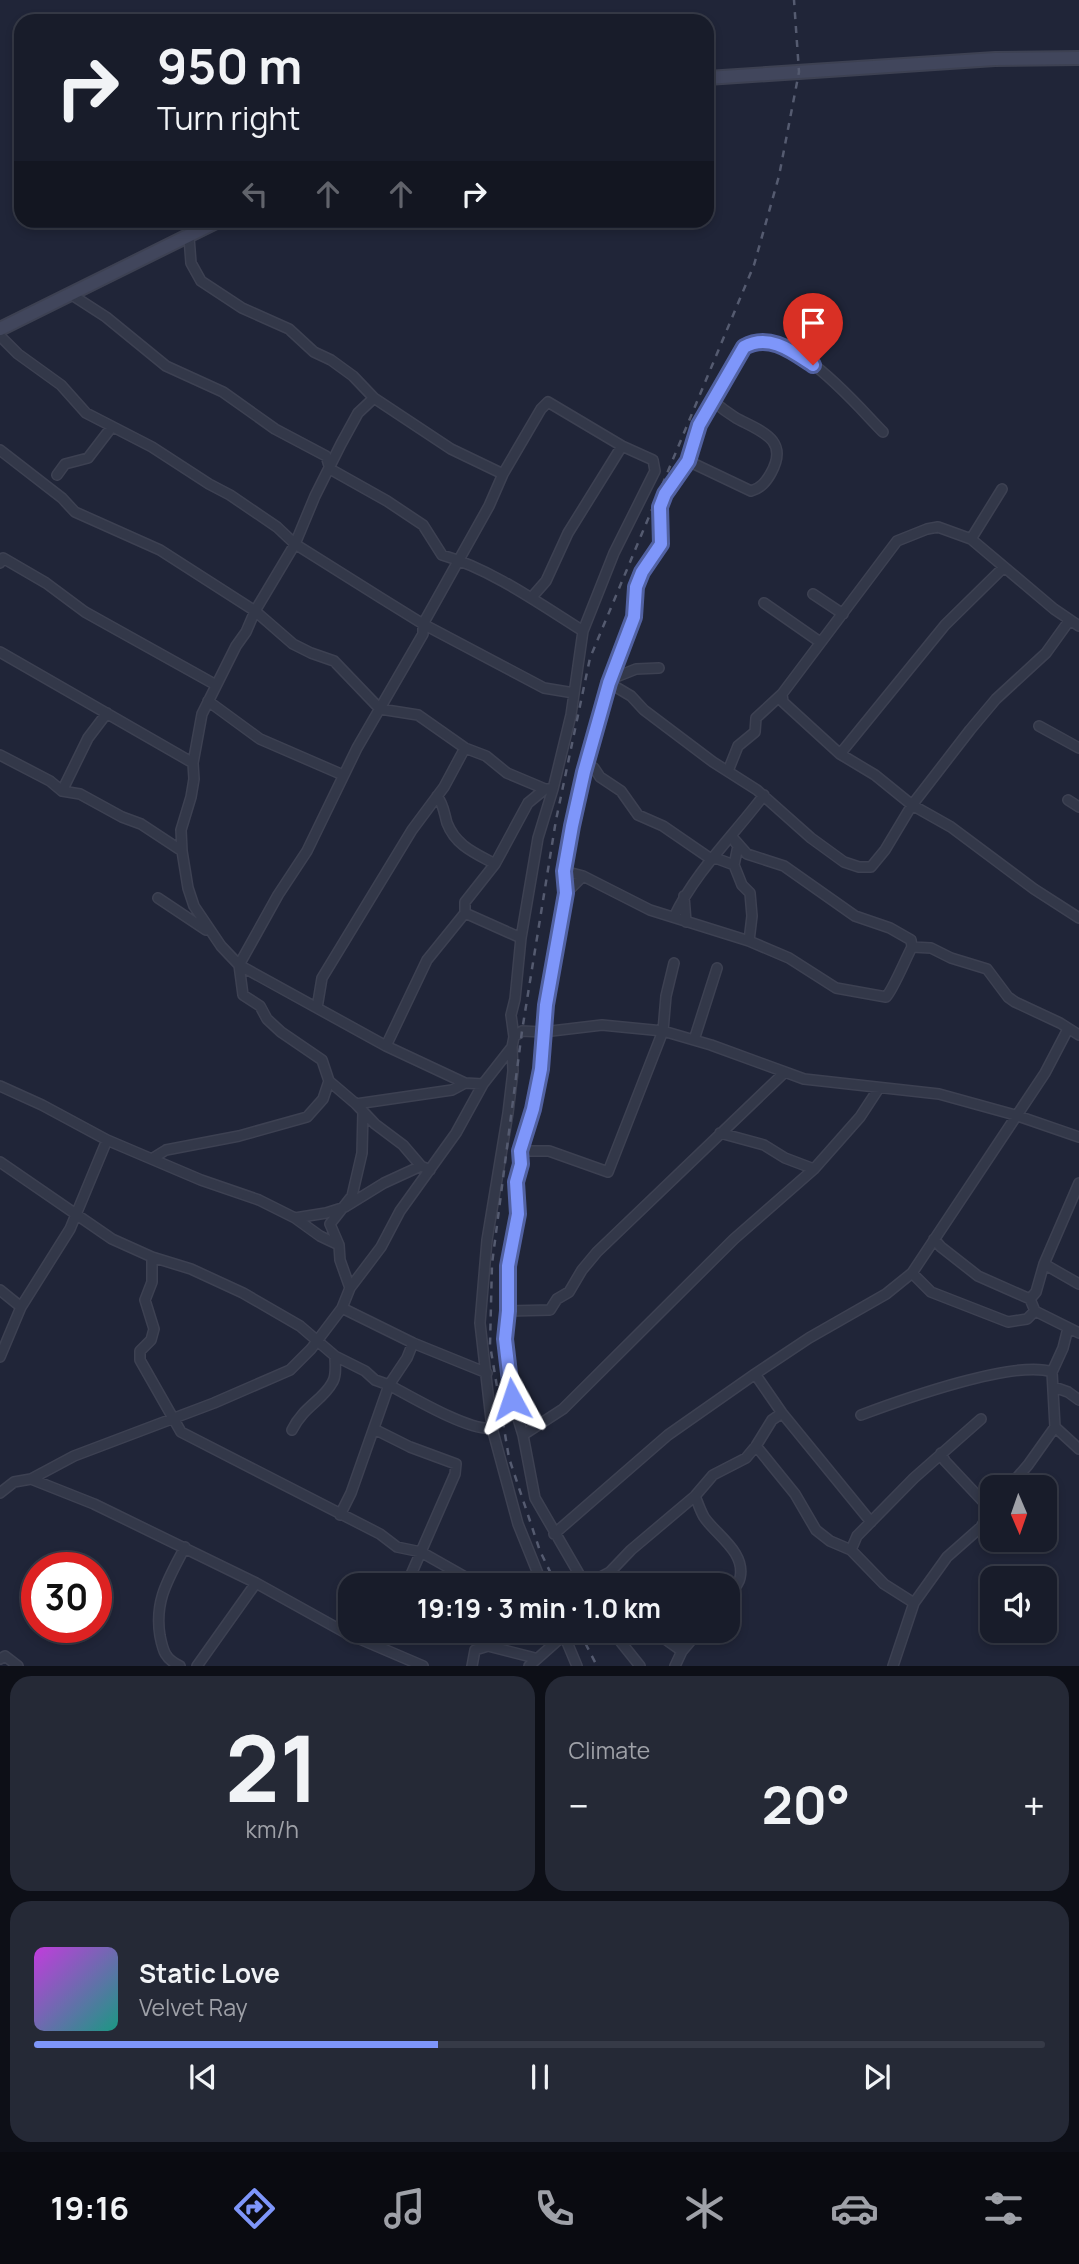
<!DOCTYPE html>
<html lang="en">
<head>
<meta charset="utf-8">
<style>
  :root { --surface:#181c2a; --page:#252936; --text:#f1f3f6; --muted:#9fa1a8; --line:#363a47; --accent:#7e96fa }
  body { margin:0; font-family:Manrope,sans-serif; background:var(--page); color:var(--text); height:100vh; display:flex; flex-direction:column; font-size:26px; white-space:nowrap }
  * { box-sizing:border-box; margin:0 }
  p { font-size:23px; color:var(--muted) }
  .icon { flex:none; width:38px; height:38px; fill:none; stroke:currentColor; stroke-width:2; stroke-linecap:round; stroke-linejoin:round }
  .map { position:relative; height:1666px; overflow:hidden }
  .drawer { display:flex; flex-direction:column; gap:10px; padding:10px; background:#0d0f17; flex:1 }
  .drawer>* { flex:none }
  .hud { position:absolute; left:14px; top:14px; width:700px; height:214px; border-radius:21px; box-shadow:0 4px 10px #0003,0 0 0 2px var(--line); background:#181c2a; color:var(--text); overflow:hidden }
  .needle { width:46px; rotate:178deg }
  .controls { position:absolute; left:980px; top:1475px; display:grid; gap:14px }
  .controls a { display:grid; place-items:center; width:77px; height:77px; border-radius:14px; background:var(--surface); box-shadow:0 4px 10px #0003,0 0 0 2px var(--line); font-size:35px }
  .speed { position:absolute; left:21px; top:1552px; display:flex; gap:14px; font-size:35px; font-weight:700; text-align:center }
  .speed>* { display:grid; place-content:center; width:91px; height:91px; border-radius:50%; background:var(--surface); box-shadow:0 4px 10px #0003,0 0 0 2px var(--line); line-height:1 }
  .speed .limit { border:10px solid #d22; background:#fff; color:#111 }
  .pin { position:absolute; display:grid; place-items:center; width:60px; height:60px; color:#fff; margin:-72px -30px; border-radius:50% 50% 50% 0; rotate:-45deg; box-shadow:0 0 7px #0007 }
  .pin .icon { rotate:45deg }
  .me { position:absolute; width:77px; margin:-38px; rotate:355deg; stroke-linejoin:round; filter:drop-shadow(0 0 5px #0008) }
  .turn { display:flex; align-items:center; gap:24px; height:147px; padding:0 28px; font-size:32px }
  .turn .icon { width:91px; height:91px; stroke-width:2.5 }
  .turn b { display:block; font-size:49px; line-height:60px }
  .lanes { display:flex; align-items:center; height:66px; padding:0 28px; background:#0003; justify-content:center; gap:35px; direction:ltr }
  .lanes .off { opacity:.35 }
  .big { font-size:52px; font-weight:700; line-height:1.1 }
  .drawer .widget { flex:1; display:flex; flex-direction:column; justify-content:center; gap:10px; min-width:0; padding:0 24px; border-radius:21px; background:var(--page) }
  .drawer .dial { align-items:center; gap:0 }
  .dial b { font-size:91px; line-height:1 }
  .song { display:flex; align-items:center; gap:21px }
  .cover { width:84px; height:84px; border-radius:10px; background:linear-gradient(135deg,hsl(290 70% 55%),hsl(170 70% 35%)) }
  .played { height:7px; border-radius:4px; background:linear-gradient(90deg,var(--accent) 40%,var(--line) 40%) }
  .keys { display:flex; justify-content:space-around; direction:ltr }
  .heat { display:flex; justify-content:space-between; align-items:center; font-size:38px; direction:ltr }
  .drawer .tiles { flex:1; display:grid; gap:10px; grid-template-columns:1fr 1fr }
  .widget:last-child { grid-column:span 2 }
  .trip { position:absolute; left:338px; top:1573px; width:402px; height:70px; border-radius:21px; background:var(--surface); box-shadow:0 4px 10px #0003,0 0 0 2px var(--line); font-weight:700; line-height:70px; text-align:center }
  .menu { display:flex; height:112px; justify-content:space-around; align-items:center; background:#0a0b11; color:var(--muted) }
  .menu .icon { width:49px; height:49px }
  .menu .on { color:var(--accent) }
  .menu b { font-size:32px; color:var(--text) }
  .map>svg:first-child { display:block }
</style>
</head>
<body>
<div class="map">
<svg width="1079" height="1666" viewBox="0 0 1079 1666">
  <rect width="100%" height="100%" fill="#202538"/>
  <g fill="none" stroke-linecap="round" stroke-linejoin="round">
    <g stroke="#3d4152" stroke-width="12">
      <path id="street" d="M189 237 191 263 201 281 242 308 289 329 314 352 331 360 353 376 374 398 451 449 503 474
        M72 295 106 317 166 366 223 392 275 429 326 456 330 469 387 501 423 525 442 555C491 569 540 604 583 631
        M0 336 18 354 61 385 86 413 152 447 209 484 230 495 277 527 295 544 381 598 423 624 544 688 574 693
        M374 398 358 413 341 444 315 496 295 544 255 611 246 632 236 646 202 714 193 763 194 779 191 797 181 830 182 851 188 888 194 906 221 946 239 965 386 1046 465 1083 483 1084
        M0 450 62 498 75 512 160 550 255 611 293 644 311 653 334 661 380 709 418 715 465 748 486 756 507 773 545 789H553
        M688 461 751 491C761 488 766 482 771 473 790 439 760 431 736 418 728 413 720 407 713 401
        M57 475 65 464 88 458 111 428
        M971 539 1002 489
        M0 563 3 558 46 583 85 612 216 685
        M1004 567 945 625 840 754 875 775 912 805 951 827 1034 889 1079 918
        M813 594 843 614
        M532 597 546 581 568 533 622 446
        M764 603 820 642
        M0 652 193 763
        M611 679 636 669 659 668
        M609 683 631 696 644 710 713 762 757 790 811 838 844 862 859 867H871L885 850 912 805 970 730 996 699 1046 653 1069 621
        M208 701 260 739 343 775
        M1039 726 1079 748
        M840 754 783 702 782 694 897 541 927 529 938 527 971 539 1054 609 1079 626
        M0 755 50 781 62 791 80 794 122 817 141 824 182 851
        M585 767 594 768 600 777 621 791 638 815 663 826 711 859H718L734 865
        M728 771 738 746 755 732 756 718 782 694
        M62 791 88 738 107 713
        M437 796C444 805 444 813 447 823 456 846 475 853 495 864
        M1068 800 1079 807
        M732 837 747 854 784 866 855 916 890 928 911 940 912 947 931 948 951 958 987 969 1008 997 1015 1002 1060 1023 1079 1035
        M735 842 738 846 734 865 742 885 750 893 752 916 749 941
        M564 871 583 876 650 910 749 941 789 958 836 988 886 997C893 990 906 958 912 947
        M566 893 583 876
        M684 896 686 922
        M158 898 206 930
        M674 917C695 872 734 835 764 795
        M521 938 465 913V902L495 864 528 803 545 789
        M317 1008 322 978 412 830 444 787 465 748
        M694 1040 717 968
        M386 1046 427 960 465 913
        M512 1047 513 1071 508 1113 487 1240 480 1323 492 1428 518 1524 543 1586
        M0 1086 42 1105 107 1140 201 1180 259 1200 295 1218 320 1236 339 1245 340 1260 350 1288
        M356 1104 452 1090 465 1083
        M720 1133 764 1145 785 1158 814 1169
        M520 1151H549L608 1172 663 1031 666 996 674 963
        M153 1158 166 1150 239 1136 307 1117 323 1099 329 1081
        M0 1162 112 1239 152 1257 191 1269 243 1293 300 1326 335 1356 365 1371 375 1380 389 1385C410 1396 470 1432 492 1428
        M430 1170 421 1166 403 1145 375 1124 356 1104 329 1081 322 1060 281 1032 267 1019 260 1006 243 995 239 965 278 895 307 851 357 748 423 634V624L489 506 503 474 541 409 548 402 622 446 653 460 655 471 614 553 583 631 571 715 553 789 538 838 521 938 515 999 511 1015 514 1037
        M1079 1183 1044 1264 1036 1292 1030 1299 1035 1311 1079 1333
        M295 1218 326 1213 345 1207 384 1183 421 1166
        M934 1239 941 1247 978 1276 1030 1299
        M339 1245 330 1224 352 1196 362 1153 363 1111
        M152 1257V1282L145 1300 154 1329 151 1340 140 1351V1360L181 1432 380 1534 397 1547 421 1552 481 1586
        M1044 1264 1079 1284
        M912 1273 931 1292 1008 1322 1027 1319 1035 1311
        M0 1290 21 1307
        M342 1308 413 1343 487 1373
        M508 1311 550 1310 557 1299 569 1292 582 1270 597 1252 784 1073
        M0 1357 21 1307 70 1229 107 1140
        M755 1374 782 1413 871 1522
        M1054 1387 1068 1392 1079 1400
        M861 1415C901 1400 1015 1359 1052 1372L1063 1348 1068 1328
        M1055 1427 1079 1449
        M374 1429 410 1447 456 1464 455 1474 406 1586
        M292 1430C303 1407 323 1400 332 1383 337 1376 335 1364 335 1356
        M523 1435 563 1409 734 1239 814 1169 860 1117 879 1088
        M756 1446 795 1494 816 1530 830 1541 851 1550 884 1584 914 1603
        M941 1453 945 1461 991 1510
        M31 1479 94 1504 256 1583 346 1633 423 1666
        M1008 1488 1028 1465 1055 1427 1052 1372
        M0 1493 14 1482 31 1479 74 1456 214 1403 290 1370 311 1349 342 1308 350 1288 381 1247 400 1211 456 1133 483 1084 512 1047 514 1037 522 1031 543 1032 602 1025 663 1031 711 1045 804 1079 939 1094 1015 1115 1079 1137
        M695 1496C698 1503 700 1510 704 1517 716 1535 746 1552 740 1578 739 1584 732 1592 728 1597
        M340 1515 351 1493 389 1385 407 1358 413 1343
        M554 1534 668 1435 755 1374 809 1338 886 1294 912 1273 1045 1073 1068 1029
        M851 1550 857 1536 914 1478 981 1419
        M610 1572 620 1581 633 1586
        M585 1585 610 1572 631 1550 695 1496 713 1475 746 1458 756 1446 772 1420 782 1413
        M586 1586 535 1498 523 1435 512 1399 505 1339 508 1311V1266L518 1214 516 1182 521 1164 520 1151 533 1109 541 1069 546 1005 566 893 564 871 584 773 609 683 634 617 637 587 642 572 661 544 660 507 665 494 688 461 699 425 744 347C789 322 855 404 883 432
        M612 1631 640 1666
        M659 1631 661 1636 682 1651
        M564 1635 577 1666
        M621 1642 636 1631
        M377 1646 383 1631
        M0 1659 5 1656 18 1666
        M180 1666C165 1659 163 1651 160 1636 154 1600 169 1578 185 1547
        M197 1666 256 1583
        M472 1666 475 1650 488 1646 535 1658
        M529 1666 564 1635 562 1631
        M675 1666 682 1651 699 1631
        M893 1666 914 1603 947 1557 981 1527 992 1508"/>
    </g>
    <g stroke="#3d4152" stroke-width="16">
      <path id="secondary" d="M707 78 995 59 1079 58
        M0 329 220 220"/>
    </g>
    <use href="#street" stroke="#333849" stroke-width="9"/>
    <use href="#secondary" stroke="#41465c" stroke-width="12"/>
    <path stroke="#555b70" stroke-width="2.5" stroke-dasharray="7 7" stroke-linecap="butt" d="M557 1586 540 1551 509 1458 490 1345 492 1264 522 1031 556 820 590 658 754 265 779 176 799 72 794 0
      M579 1631 597 1666"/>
  </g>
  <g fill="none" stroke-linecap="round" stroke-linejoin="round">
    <g stroke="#5262a2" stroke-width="18">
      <path id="route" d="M512 1399 505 1339 508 1311V1266L518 1214 516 1182 521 1164 520 1151 533 1109 541 1069 546 1005 566 893 564 871 572 826 584 772 609 683 634 617 636 587 642 572 661 544 660 507 665 494 688 461 699 425 744 347C769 333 792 351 813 365"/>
    </g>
    <use href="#route" stroke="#7e96fa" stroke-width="12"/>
  </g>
</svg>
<div class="controls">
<a><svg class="needle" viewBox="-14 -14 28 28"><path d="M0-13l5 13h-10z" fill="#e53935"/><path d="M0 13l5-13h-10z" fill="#9fa1a8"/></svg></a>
<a><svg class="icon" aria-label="sound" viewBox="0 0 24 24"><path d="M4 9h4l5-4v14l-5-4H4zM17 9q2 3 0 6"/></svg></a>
</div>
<div class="speed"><div class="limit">30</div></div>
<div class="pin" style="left:813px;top:365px;background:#d93025"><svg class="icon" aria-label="arrive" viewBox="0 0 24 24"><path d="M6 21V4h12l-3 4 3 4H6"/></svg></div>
<svg class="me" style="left:512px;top:1399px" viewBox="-20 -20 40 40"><path d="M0-17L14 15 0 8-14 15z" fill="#7e96fa" stroke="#fff" stroke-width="4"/></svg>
<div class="trip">19:19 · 3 min · 1.0 km</div>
<div class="hud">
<div class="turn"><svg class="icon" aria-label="right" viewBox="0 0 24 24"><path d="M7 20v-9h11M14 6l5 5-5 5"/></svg><div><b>950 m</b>Turn right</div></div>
<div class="lanes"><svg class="icon off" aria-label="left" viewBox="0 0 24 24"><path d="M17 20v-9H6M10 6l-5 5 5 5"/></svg><svg class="icon off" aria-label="ahead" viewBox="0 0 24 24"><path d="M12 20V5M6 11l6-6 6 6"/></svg><svg class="icon off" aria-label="ahead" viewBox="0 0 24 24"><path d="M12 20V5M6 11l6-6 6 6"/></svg><svg class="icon" aria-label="right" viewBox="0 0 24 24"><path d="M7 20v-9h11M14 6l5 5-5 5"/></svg></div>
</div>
</div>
<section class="drawer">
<div class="tiles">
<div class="widget dial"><b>21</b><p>km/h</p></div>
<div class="widget"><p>Climate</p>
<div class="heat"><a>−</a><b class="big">20°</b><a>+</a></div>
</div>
<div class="widget">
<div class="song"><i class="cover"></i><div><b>Static Love</b><p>Velvet Ray</p></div></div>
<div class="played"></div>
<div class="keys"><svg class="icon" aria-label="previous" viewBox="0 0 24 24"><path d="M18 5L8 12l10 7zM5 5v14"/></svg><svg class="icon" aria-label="pause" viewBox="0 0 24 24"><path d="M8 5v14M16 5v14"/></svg><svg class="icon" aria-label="next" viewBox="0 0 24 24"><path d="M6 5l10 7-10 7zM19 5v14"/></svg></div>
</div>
</div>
</section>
<nav class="menu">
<b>19:16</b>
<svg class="icon on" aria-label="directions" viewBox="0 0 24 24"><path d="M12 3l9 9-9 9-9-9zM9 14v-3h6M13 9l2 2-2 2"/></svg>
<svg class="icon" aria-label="music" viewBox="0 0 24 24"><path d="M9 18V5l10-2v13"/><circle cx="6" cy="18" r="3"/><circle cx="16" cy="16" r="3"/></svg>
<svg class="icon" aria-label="phone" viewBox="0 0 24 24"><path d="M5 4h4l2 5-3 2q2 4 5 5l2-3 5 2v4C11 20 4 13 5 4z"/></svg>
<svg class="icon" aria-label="climate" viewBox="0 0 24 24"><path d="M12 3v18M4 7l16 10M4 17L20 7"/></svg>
<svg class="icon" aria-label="car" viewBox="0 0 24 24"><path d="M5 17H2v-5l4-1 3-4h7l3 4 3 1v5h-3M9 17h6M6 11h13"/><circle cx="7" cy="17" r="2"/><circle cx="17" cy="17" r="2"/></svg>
<svg class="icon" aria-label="filters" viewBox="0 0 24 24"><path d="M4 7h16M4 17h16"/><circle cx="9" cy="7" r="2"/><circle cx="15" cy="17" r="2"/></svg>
</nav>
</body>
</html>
